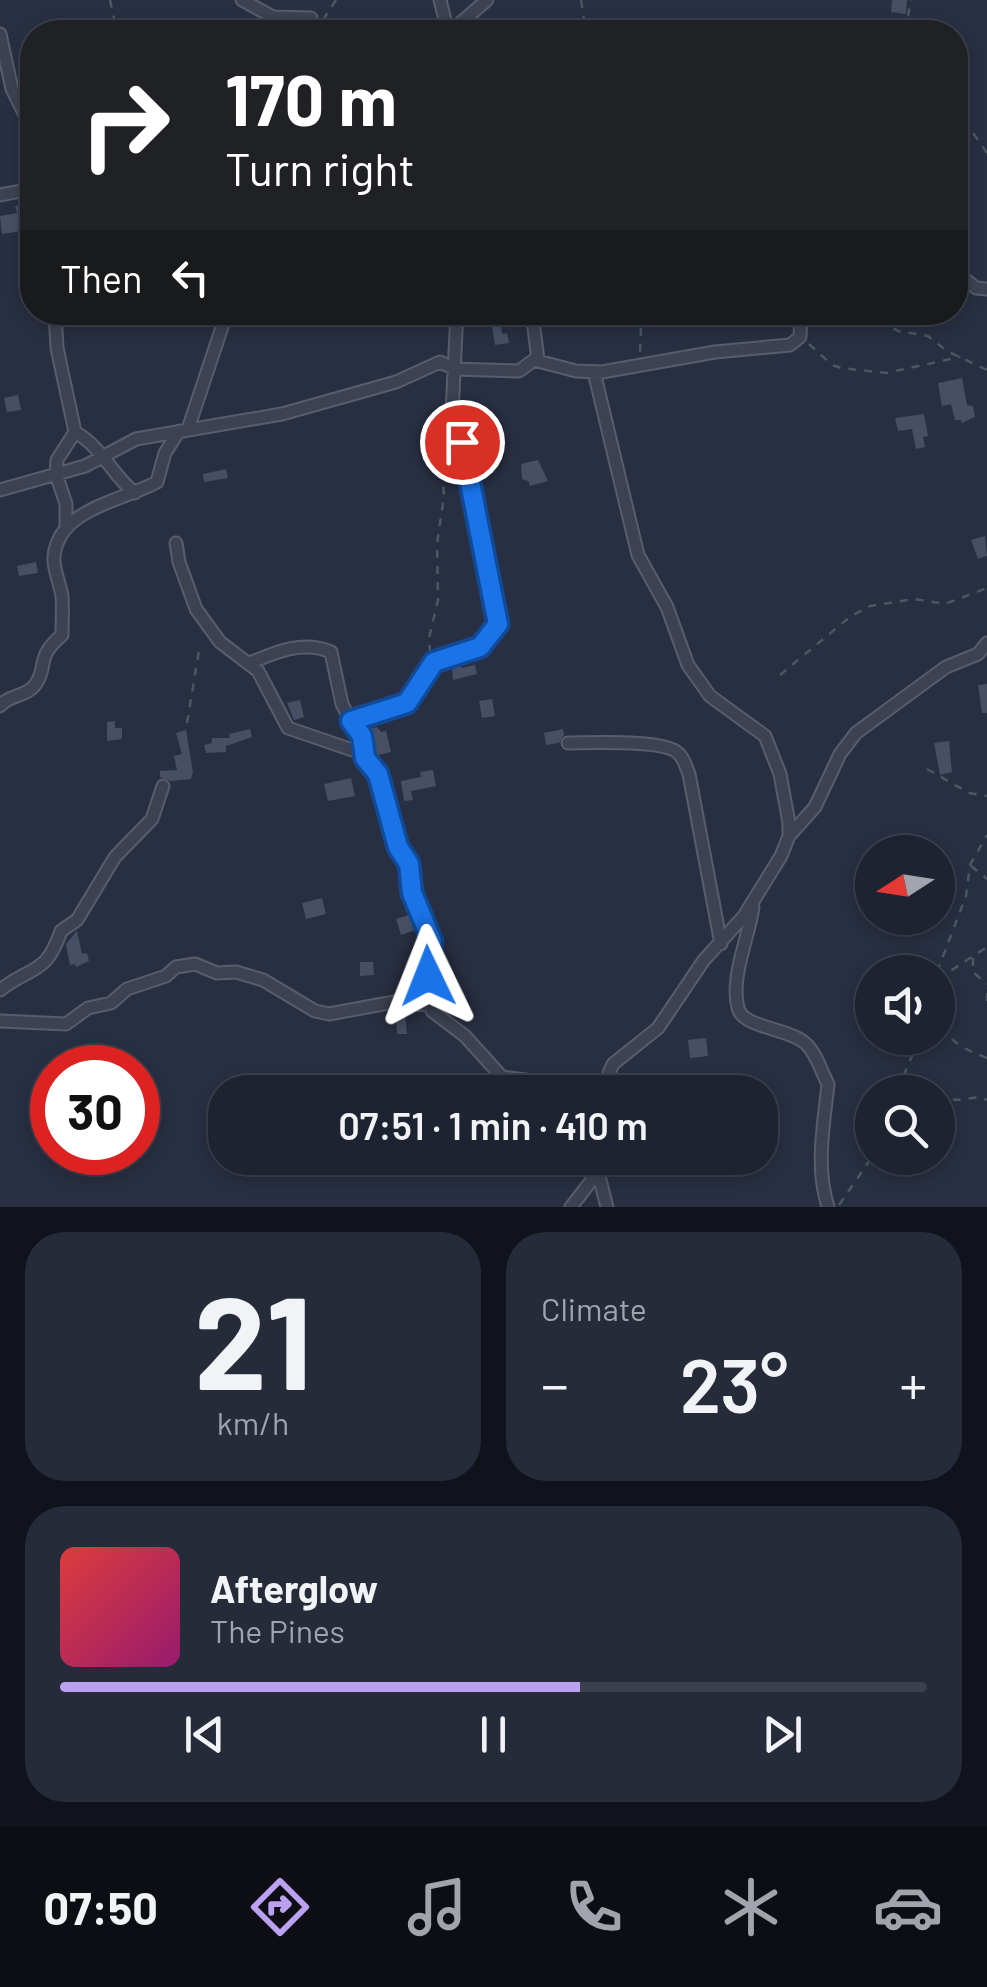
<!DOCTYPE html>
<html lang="en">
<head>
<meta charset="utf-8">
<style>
  :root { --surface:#1e2332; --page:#262b3a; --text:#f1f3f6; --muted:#a1a4ac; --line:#3c404d; --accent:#bca0f2 }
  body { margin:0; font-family:Barlow,sans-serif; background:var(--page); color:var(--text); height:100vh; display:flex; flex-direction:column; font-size:38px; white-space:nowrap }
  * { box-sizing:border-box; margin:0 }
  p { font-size:32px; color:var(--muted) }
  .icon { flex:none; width:55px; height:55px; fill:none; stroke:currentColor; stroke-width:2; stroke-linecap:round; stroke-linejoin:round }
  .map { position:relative; height:1207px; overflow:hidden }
  .details { display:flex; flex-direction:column; gap:25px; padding:25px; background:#10131c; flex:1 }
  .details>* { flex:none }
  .banner { position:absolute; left:20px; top:20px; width:948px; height:305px; border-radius:40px; box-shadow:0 5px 15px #0003,0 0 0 2px var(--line); background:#202124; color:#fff; overflow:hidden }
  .needle { width:65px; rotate:258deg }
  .tools { position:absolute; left:855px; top:835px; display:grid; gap:20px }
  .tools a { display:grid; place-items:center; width:100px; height:100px; border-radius:50%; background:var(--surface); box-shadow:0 5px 15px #0003,0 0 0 2px var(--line); font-size:50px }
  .speed { position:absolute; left:30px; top:1045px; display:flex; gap:20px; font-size:50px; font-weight:700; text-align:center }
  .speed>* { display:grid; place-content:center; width:130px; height:130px; border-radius:50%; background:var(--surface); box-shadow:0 5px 15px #0003,0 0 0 2px var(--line); line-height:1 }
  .speed .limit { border:15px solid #d22; background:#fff; color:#111 }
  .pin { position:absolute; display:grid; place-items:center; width:85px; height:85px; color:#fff; margin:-42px; border:5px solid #fff; border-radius:50%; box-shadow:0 2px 10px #0007 }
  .me { position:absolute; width:110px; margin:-55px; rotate:358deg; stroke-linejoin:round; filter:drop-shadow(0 0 8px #0008) }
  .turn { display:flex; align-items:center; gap:35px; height:210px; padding:0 40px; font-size:45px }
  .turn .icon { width:130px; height:130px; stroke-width:2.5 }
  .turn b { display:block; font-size:70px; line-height:85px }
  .then { display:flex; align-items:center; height:95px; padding:0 40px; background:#0003; gap:20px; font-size:38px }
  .big { font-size:75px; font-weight:600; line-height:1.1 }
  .details .widget { flex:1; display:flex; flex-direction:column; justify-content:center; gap:15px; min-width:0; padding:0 35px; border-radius:40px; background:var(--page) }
  .details .dial { align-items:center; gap:0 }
  .dial b { font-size:130px; line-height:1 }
  .song { display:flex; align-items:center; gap:30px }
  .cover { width:120px; height:120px; border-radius:15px; background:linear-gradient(135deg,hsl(0 70% 55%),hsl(320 70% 35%)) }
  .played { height:10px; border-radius:5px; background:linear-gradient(90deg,var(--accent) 60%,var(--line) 60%) }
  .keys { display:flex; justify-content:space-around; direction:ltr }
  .heat { display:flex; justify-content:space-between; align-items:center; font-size:55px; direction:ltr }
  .details .tiles { flex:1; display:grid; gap:25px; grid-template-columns:1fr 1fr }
  .widget:last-child { grid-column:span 2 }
  .trip { position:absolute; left:208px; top:1075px; width:570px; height:100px; border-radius:40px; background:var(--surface); box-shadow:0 5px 15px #0003,0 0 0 2px var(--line); font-weight:600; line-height:100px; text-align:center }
  .menu { display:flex; height:160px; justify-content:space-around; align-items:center; background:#0c0e14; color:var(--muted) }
  .menu .icon { width:70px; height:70px }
  .menu .active { color:var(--accent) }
  .menu b { font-size:45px; color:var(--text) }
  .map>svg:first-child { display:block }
</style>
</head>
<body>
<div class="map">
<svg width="987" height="1207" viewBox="0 0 987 1207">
  <rect width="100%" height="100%" fill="#282f42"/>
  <path fill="#484f64" d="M892 0H907L906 14 891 12Z
    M353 22 356 32H322V29Z
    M25 205 27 215 20 217 22 231 2 234 0 216 17 213 15 206Z
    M501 325 502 334 507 333 509 343 495 345 492 326Z
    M962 378 967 405 973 406 975 417 962 423 961 420H955L951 404 942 406 938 383Z
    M18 395 21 410 7 412 4 398Z
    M924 414 928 436 923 437 925 447 916 449 912 429 898 431 895 418Z
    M538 460 548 481 530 486 528 481 522 479 521 464Z
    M226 469 228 478 204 482 203 474Z
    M985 536 987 556 978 559 971 540Z
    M36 562 38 573 19 576 17 566Z
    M461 665V668L475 665 477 674 453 680 452 666Z
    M987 684V713H982L978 685Z
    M492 699 495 716 482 718 479 701Z
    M300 700 304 717 294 720 287 703Z
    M115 721V728H122V739L107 741V722Z
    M377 727 381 732 386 731 391 752 375 756 369 729Z
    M250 729 252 737 226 746V752L206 753 204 745 212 743V738H230L229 734Z
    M563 729 564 735 559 743 546 745 544 733Z
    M186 730 193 772 191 779 171 781 160 777V771L177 770 174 756 182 754 176 733Z
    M949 741 952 772 940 775 934 743Z
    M433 770 436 786 411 791 413 800 404 801 401 781 421 777 420 772Z
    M351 778 355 796 328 801 324 784Z
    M322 898 326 914 306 919 302 903Z
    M409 915 416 930 401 935 396 919Z
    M77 931 82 954 87 953 89 961 76 967 75 964 70 965 66 944Z
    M360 962H373L374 975 360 976Z
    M396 1014H405L407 1034H397Z
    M706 1038 708 1056 690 1058 688 1040Z"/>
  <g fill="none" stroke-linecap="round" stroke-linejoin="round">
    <g stroke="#585d6c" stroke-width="15">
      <path id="minor" d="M242 0 273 17 311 18 313 32
        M440 0 448 32
        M450 32 487 0
        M0 34 12 89 32 129
        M0 195 32 189
        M955 271 976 288 987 289
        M55 312 57 348 75 432C102 447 112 475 135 493
        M457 312 452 413 462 442 498 624 479 647 434 662 407 703 351 721 362 736 365 758 378 774 399 847 409 864 415 904 431 941 433 951 426 990 432 1011 465 1036 502 1077 541 1082 569 1092
        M532 312 538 360
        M594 372 638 555 667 607 688 665 710 696 765 736 780 774 789 823V836L781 856 744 916 704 960 658 1028 613 1064 609 1073 610 1092
        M188 429 227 312
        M0 490 85 466 136 439 282 414 396 382 440 362 455 369 519 371 534 360 576 371 602 372 715 352 790 345 800 337 801 312
        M66 528V504L56 474 57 460 75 432
        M176 543 179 562 196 609 220 642 258 671 288 728 364 754
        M250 663C276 652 303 640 331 652L342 704 351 721
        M0 706C10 694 26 697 35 685 49 666 34 659 62 635 62 622 63 608 62 596 60 583 53 569 54 557 58 508 123 501 157 482L165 453 179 431
        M568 743C589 743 664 739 678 753 684 758 686 767 689 774L721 944
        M789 836 815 807 840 754 856 733 946 667 978 654 987 643
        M753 907C749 937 730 977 738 1008 743 1028 788 1028 805 1043 816 1052 821 1071 828 1084 824 1124 815 1166 828 1207
        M0 990C33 965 46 975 61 931L77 920 115 857 152 819 163 786
        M0 1021 66 1024 88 1008 111 1003 127 989 166 976 176 967 195 964 217 973 236 972 263 980 315 1011 329 1014 394 1002 429 1005
        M600 1158 598 1172 607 1207
        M571 1207 598 1172"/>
    </g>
    <path stroke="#495960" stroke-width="2.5" stroke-dasharray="8 8" stroke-linecap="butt" d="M110 0 117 32
      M581 0 586 32
      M323 20 336 0
      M905 32 911 0
      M955 107 987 153
      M638 312 641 330 640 354
      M699 312 706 318 711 312
      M866 312 898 331 928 336 947 351 987 370
      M809 344 832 365 841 368 886 373 960 357
      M430 653 429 638 438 600 437 544 444 496 442 466 448 439
      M780 675 851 616 870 606 914 599 945 604 987 588
      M187 723 200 645
      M927 769 969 793 987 796
      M971 866 987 879
      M973 958V972L987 984
      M937 972 966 896 970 865 987 835
      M938 979 987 947
      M987 993V1004
      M938 994C942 1035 948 1043 987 1058
      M906 1086 937 1092
      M903 1092 905 1072 920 1038
      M938 1093 956 1100 980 1097 987 1100
      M839 1205 872 1157"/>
    <use href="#minor" stroke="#3d4252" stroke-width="11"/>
  </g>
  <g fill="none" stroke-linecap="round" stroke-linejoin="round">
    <g stroke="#114b97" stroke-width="25">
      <path id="route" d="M428 976 432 941 412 893 409 864 398 847 378 774 365 758 362 736 351 721 407 703 434 662 480 647 498 624 462 442"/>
    </g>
    <use href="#route" stroke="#1a73e8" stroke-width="18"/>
  </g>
</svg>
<div class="tools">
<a><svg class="needle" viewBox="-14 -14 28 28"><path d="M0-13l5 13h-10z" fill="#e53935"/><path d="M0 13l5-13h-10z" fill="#a1a4ac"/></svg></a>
<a><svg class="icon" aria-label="sound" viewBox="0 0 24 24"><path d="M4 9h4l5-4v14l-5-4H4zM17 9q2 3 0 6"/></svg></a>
<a><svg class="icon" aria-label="search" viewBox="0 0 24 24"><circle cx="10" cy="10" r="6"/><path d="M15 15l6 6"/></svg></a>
</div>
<div class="speed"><div class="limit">30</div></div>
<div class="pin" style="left:462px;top:442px;background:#d93025"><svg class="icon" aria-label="arrive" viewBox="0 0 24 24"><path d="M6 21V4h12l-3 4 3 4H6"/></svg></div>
<svg class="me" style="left:428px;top:976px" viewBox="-20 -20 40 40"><path d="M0-17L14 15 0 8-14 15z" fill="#1a73e8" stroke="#fff" stroke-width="4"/></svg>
<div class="trip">07:51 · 1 min · 410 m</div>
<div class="banner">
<div class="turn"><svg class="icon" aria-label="right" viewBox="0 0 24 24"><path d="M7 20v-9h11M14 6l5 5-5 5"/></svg><div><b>170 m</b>Turn right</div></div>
<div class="then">Then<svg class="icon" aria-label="left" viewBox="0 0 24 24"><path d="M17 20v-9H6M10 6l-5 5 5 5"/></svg></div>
</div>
</div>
<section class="details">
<div class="tiles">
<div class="widget dial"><b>21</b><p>km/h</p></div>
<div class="widget"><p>Climate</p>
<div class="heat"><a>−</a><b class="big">23°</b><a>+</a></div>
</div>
<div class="widget">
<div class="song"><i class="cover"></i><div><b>Afterglow</b><p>The Pines</p></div></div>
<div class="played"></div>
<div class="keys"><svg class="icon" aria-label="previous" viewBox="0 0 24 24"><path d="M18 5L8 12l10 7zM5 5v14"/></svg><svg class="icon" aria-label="pause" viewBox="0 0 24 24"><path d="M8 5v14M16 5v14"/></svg><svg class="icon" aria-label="next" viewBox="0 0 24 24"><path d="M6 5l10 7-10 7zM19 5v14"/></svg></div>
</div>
</div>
</section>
<nav class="menu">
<b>07:50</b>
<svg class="icon active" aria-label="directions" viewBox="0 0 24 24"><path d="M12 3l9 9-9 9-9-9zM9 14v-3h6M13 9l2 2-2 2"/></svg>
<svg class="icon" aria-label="music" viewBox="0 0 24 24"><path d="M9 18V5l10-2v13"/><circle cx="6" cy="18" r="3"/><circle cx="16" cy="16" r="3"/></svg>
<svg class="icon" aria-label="phone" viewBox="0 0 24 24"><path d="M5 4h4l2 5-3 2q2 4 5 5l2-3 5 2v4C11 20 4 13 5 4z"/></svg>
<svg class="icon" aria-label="climate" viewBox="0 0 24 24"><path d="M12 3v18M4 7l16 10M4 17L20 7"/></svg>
<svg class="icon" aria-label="car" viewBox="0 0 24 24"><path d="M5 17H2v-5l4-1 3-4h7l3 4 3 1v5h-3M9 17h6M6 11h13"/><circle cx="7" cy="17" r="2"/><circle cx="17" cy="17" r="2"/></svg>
</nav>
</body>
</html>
